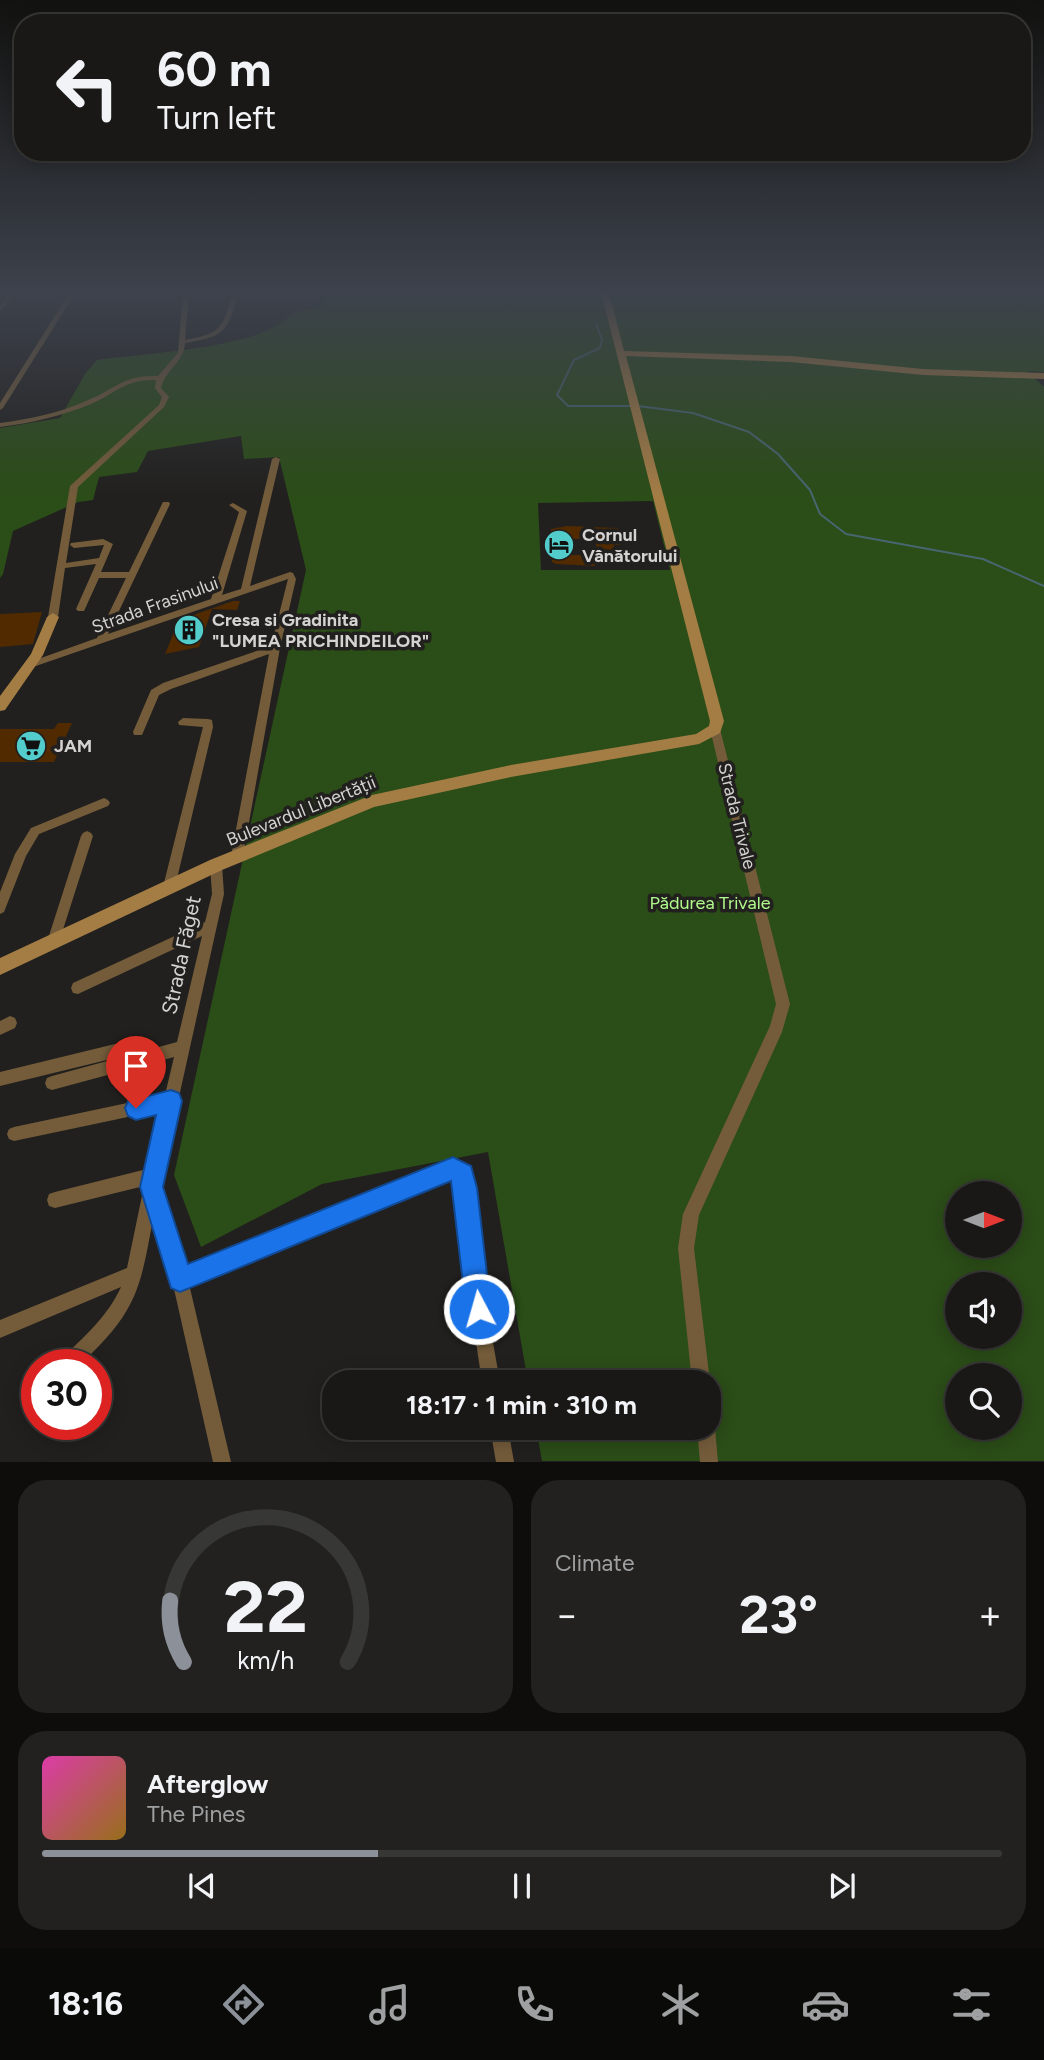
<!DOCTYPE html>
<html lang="en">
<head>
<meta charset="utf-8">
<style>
  :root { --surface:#191816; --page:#22211f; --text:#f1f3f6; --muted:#9fa0a1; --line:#373735; --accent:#8c9099 }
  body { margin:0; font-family:Figtree,sans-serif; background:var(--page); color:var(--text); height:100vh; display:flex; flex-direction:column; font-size:26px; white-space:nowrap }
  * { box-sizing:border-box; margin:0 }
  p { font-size:23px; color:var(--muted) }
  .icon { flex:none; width:38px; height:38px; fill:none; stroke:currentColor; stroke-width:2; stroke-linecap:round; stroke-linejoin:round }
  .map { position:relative; height:1462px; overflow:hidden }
  .sheet { display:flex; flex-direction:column; gap:18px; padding:18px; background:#0e0d0c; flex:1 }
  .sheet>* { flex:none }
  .guide { position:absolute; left:14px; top:14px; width:1017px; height:147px; border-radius:28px; box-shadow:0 4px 18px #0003,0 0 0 2px var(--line); background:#191816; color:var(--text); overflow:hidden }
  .needle { width:46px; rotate:90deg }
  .buttons { position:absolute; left:945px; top:1181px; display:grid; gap:14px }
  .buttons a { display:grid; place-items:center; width:77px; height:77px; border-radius:50%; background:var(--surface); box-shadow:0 4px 18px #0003,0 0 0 2px var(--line); font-size:35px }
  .speed { position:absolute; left:21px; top:1349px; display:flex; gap:14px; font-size:35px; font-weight:700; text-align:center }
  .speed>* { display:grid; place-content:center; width:91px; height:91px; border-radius:50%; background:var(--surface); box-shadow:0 4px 18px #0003,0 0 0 2px var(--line); line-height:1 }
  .speed .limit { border:10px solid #d22; background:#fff; color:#111 }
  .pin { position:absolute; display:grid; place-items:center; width:60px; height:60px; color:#fff; margin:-72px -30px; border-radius:50% 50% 50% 0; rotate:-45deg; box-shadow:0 0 7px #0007 }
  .pin .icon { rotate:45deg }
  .me { position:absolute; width:77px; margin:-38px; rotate:354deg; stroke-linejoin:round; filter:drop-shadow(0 0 5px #0008) }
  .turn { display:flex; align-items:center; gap:24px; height:147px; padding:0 28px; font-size:32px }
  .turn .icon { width:91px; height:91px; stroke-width:2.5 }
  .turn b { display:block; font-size:49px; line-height:60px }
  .big { font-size:52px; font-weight:700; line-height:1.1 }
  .sheet .widget { flex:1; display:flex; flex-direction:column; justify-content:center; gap:10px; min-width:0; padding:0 24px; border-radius:28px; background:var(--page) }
  .sheet .dial { align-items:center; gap:0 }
  .dial svg { height:182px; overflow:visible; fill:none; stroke:var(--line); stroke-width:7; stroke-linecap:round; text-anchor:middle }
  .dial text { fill:var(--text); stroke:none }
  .song { display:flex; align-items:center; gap:21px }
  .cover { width:84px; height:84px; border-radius:10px; background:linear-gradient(135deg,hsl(320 70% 55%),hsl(40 70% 35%)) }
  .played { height:7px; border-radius:4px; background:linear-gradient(90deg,var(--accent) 35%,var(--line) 35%) }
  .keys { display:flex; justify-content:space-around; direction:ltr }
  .heat { display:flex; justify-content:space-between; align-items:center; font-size:38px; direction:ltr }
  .sheet .tiles { flex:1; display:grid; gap:18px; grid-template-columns:1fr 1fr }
  .widget:last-child { grid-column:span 2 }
  .trip { position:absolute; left:322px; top:1370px; width:399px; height:70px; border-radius:28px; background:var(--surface); box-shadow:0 4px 18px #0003,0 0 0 2px var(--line); font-weight:700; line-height:70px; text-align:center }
  .menu { display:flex; height:112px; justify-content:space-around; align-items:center; background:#0a0a09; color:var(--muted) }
  .menu .icon { width:49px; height:49px }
  .menu .selected { color:var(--accent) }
  .menu b { font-size:32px; color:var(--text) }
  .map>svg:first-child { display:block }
</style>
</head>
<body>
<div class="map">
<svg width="1044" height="1462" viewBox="0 0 1044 1462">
  <rect width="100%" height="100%" fill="#21201e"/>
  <path fill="#2b4d17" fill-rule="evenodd" d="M329 292H1044V372L1027 371 1044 387V1461H542L536 1428H709V1382H528L488 1152 322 1184 201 1247 174 1175 306 570 279 457 244 459 241 436 148 451 137 472 99 477 93 500 78 502 13 531 3 574 0 578V428L60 418 85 374 97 360C143 353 265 349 292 313L319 308ZM653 501 670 570H541L538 503ZM957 1194H1010V1246H957ZM957 1284H1010V1337H957ZM957 1376H1010V1428H957Z"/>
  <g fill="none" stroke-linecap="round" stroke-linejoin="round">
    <path stroke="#47666f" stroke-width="2" d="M596 324 602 339 600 348 574 360 557 395 568 406H631
      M638 406 693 413 749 432 778 454 810 490 820 514 846 534 983 559 1044 586"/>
  </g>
  <path fill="#512a00" d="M567 526 618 528 620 545H614V550L596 549V539H569L570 555H594L595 566 556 564 552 562V552H548L547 539H551V529Z
    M233 601H240L237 610 212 609 199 647 165 654 179 620Z
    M42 612 33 644 0 647V614Z
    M58 723H72L54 762H0V729H54Z"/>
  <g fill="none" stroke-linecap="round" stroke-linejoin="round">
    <path fill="#745c3a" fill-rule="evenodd" d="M11 292H17L0 312V306Z
      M70 292H76L3 408 0 410V403Z
      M183 292H189L185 340C224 333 222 327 233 292H239C227 332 227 336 185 343 184 362 165 370 161 388L169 397 164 407 78 487 66 563 99 558 104 545 74 548 70 545 71 543 103 539 113 544 101 572H129L162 504 163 502H169L170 504 108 634 211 599 239 512 229 505 233 503 247 511 222 595 241 589 272 459 276 457 280 459 250 586 290 572 293 573 296 579 280 648 243 856 241 860 237 861 233 860 231 856 269 654 171 689 159 695 142 735H134L133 732 151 690 163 683 271 646 288 579 33 667H27L25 665 27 663 97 638 126 578H99L84 611H78L76 609 96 564 65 568 58 617 53 620 48 617 70 486 159 405 162 397 155 388 156 380C126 379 116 393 91 404 62 416 31 423 0 427V423C30 419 59 413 86 401 116 389 122 375 158 376L178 353Z
      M183 718 208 719 212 720 213 727 175 887 173 891 169 892 165 891 163 887 203 727 179 725 178 722Z
      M715 725 720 729 790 1004 782 1032 699 1215 694 1248 710 1382 709 1385V1382H692L678 1248 683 1214 770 1026 776 1004 710 729Z
      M104 798 108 800 110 803 108 806 39 834 26 856 4 912 0 914V892L15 854 31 828Z
      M87 831 91 833 93 836 59 942 58 946 53 948 48 946 47 942 81 836 83 833Z
      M216 860 220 861 222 865 224 894 159 1187 185 1270 453 1160 467 1169 473 1188 487 1309 500 1382H482L471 1309 457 1188 455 1179 452 1176 189 1284 231 1462H213L172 1280 153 1219C147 1250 143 1283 127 1310 115 1331 97 1348 80 1365H58L61 1359C84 1337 108 1316 121 1287L0 1338V1320L127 1268 144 1186 55 1208 49 1206 47 1200 49 1194 55 1192 147 1169 161 1110 14 1141 9 1139 7 1134 9 1129 14 1127 165 1095 174 1057 52 1090 47 1088 45 1083 47 1078 52 1076 177 1042 202 936 78 994 73 993 71 988 73 983 205 922 212 894 210 865 212 861Z
      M10 1016 15 1018 17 1023 15 1028 0 1035V1021Z
      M115 1044 120 1046 122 1051 120 1056 115 1058 0 1086V1072Z
      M709 1420 712 1422 715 1428 718 1462H700L697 1428H709Z
      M490 1428H508L514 1462H496Z"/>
    <path fill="#a47d45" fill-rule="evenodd" d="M601 292H609L624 351 791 356 923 369 1044 373V379L923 375 791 362 626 356 724 721 720 733 699 744 511 777 374 807 222 870 0 975V958L210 860 372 795 511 765 696 734 709 726 710 721Z
      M53 613 59 617 43 655 5 710 0 711V696L31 654 47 617Z"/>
  </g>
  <linearGradient id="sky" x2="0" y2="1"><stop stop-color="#121210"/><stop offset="0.59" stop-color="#3d424c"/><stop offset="1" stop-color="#3d424c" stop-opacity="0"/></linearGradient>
  <rect width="1044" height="497" fill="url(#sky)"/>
  <path fill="#1a73e8" stroke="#114b97" stroke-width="2" d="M171 1090 179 1093 182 1101 163 1187 188 1264 453 1157 471 1166 477 1188 491 1309 488 1318 479 1322 470 1318 466 1309 451 1181 180 1292 171 1288 140 1187 156 1115 136 1120 128 1116 125 1108 128 1101Z"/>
  <defs>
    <g id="hotel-disc" transform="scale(1.575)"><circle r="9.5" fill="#53cdcb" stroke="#21201e"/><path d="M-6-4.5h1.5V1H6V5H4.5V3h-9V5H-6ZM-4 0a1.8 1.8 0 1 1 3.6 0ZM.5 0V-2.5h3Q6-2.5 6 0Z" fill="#111"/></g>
    <g id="building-disc" transform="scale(1.575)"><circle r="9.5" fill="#53cdcb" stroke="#21201e"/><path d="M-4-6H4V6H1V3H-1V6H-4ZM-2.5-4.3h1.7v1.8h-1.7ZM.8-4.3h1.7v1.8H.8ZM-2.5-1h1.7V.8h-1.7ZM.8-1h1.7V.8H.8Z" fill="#111"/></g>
    <g id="supermarket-disc" transform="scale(1.575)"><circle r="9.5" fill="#53cdcb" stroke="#21201e"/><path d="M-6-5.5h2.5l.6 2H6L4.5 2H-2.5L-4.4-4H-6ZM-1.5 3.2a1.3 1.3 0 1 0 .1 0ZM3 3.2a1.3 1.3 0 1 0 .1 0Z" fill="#111"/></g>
  </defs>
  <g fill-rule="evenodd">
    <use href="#hotel-disc" x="559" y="545"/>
    <use href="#building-disc" x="189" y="630"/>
    <use href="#supermarket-disc" x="31" y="746"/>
  </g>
  <g text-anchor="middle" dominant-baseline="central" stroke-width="7" stroke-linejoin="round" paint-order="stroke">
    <g font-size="18" font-weight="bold" fill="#d4d3d2" stroke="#21201e" text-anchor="start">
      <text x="582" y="535">Cornul<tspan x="582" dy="21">Vânătorului</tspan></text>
      <text x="212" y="620">Cresa si Gradinita<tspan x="212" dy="21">"LUMEA PRICHINDEILOR"</tspan></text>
      <text x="54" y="746">JAM</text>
    </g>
    <g font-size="18" fill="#d4d3d2" stroke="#21201e">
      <text transform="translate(155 605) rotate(-20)">Strada Frasinului</text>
      <text transform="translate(301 811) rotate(-22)">Bulevardul Libertății</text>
      <text transform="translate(737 816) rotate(76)">Strada Trivale</text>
    </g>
    <g font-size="18" fill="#b0f98b" stroke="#21201e">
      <text x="710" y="903">Pădurea Trivale</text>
    </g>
    <g font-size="21" fill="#d4d3d2" stroke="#21201e">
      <text transform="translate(181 955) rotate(-78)">Strada Făget</text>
    </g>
  </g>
</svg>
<div class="buttons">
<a><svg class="needle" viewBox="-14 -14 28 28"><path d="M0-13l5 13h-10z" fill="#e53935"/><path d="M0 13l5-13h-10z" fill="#9fa0a1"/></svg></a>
<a><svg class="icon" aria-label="sound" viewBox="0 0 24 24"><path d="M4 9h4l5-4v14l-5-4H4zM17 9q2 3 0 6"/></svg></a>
<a><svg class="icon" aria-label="search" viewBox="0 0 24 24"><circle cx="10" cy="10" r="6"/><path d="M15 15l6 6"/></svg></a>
</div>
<div class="speed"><div class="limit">30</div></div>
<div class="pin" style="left:136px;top:1108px;background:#d93025"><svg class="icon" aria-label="arrive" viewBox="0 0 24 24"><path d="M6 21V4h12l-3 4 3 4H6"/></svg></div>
<svg class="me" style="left:479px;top:1309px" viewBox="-20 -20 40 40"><circle r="17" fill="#1a73e8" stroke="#fff" stroke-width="3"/><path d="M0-11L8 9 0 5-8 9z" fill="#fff"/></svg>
<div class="trip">18:17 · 1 min · 310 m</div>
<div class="guide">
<div class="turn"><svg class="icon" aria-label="left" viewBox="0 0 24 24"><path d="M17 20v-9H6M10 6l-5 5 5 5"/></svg><div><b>60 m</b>Turn left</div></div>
</div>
</div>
<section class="sheet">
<div class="tiles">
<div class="widget dial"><svg viewBox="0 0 100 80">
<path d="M14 69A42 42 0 1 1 86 69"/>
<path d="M14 69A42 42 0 0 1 8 42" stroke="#8c9099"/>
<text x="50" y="56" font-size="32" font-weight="700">22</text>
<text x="50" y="72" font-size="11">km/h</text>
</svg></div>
<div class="widget"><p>Climate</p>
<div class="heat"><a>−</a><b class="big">23°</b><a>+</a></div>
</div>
<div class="widget">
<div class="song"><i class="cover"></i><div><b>Afterglow</b><p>The Pines</p></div></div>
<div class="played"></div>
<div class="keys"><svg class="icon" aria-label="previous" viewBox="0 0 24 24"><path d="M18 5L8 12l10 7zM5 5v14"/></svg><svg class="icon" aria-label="pause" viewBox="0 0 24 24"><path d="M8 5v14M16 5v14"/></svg><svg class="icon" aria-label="next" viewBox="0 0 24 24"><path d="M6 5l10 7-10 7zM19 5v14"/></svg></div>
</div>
</div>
</section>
<nav class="menu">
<b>18:16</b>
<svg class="icon selected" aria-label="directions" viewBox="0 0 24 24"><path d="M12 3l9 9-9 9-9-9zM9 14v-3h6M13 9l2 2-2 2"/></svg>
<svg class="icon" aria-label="music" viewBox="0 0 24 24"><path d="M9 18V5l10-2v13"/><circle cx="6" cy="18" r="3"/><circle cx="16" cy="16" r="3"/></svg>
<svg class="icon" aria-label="phone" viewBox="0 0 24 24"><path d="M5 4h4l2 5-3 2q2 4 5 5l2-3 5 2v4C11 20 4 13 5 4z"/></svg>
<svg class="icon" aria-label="climate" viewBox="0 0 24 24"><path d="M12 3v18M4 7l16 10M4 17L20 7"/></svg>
<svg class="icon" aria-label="car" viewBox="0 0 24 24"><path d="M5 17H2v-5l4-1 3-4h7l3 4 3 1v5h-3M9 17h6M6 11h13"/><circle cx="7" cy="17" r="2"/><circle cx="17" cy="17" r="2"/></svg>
<svg class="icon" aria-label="filters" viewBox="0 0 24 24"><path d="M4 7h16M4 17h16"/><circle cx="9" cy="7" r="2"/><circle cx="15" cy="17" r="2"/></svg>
</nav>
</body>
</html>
